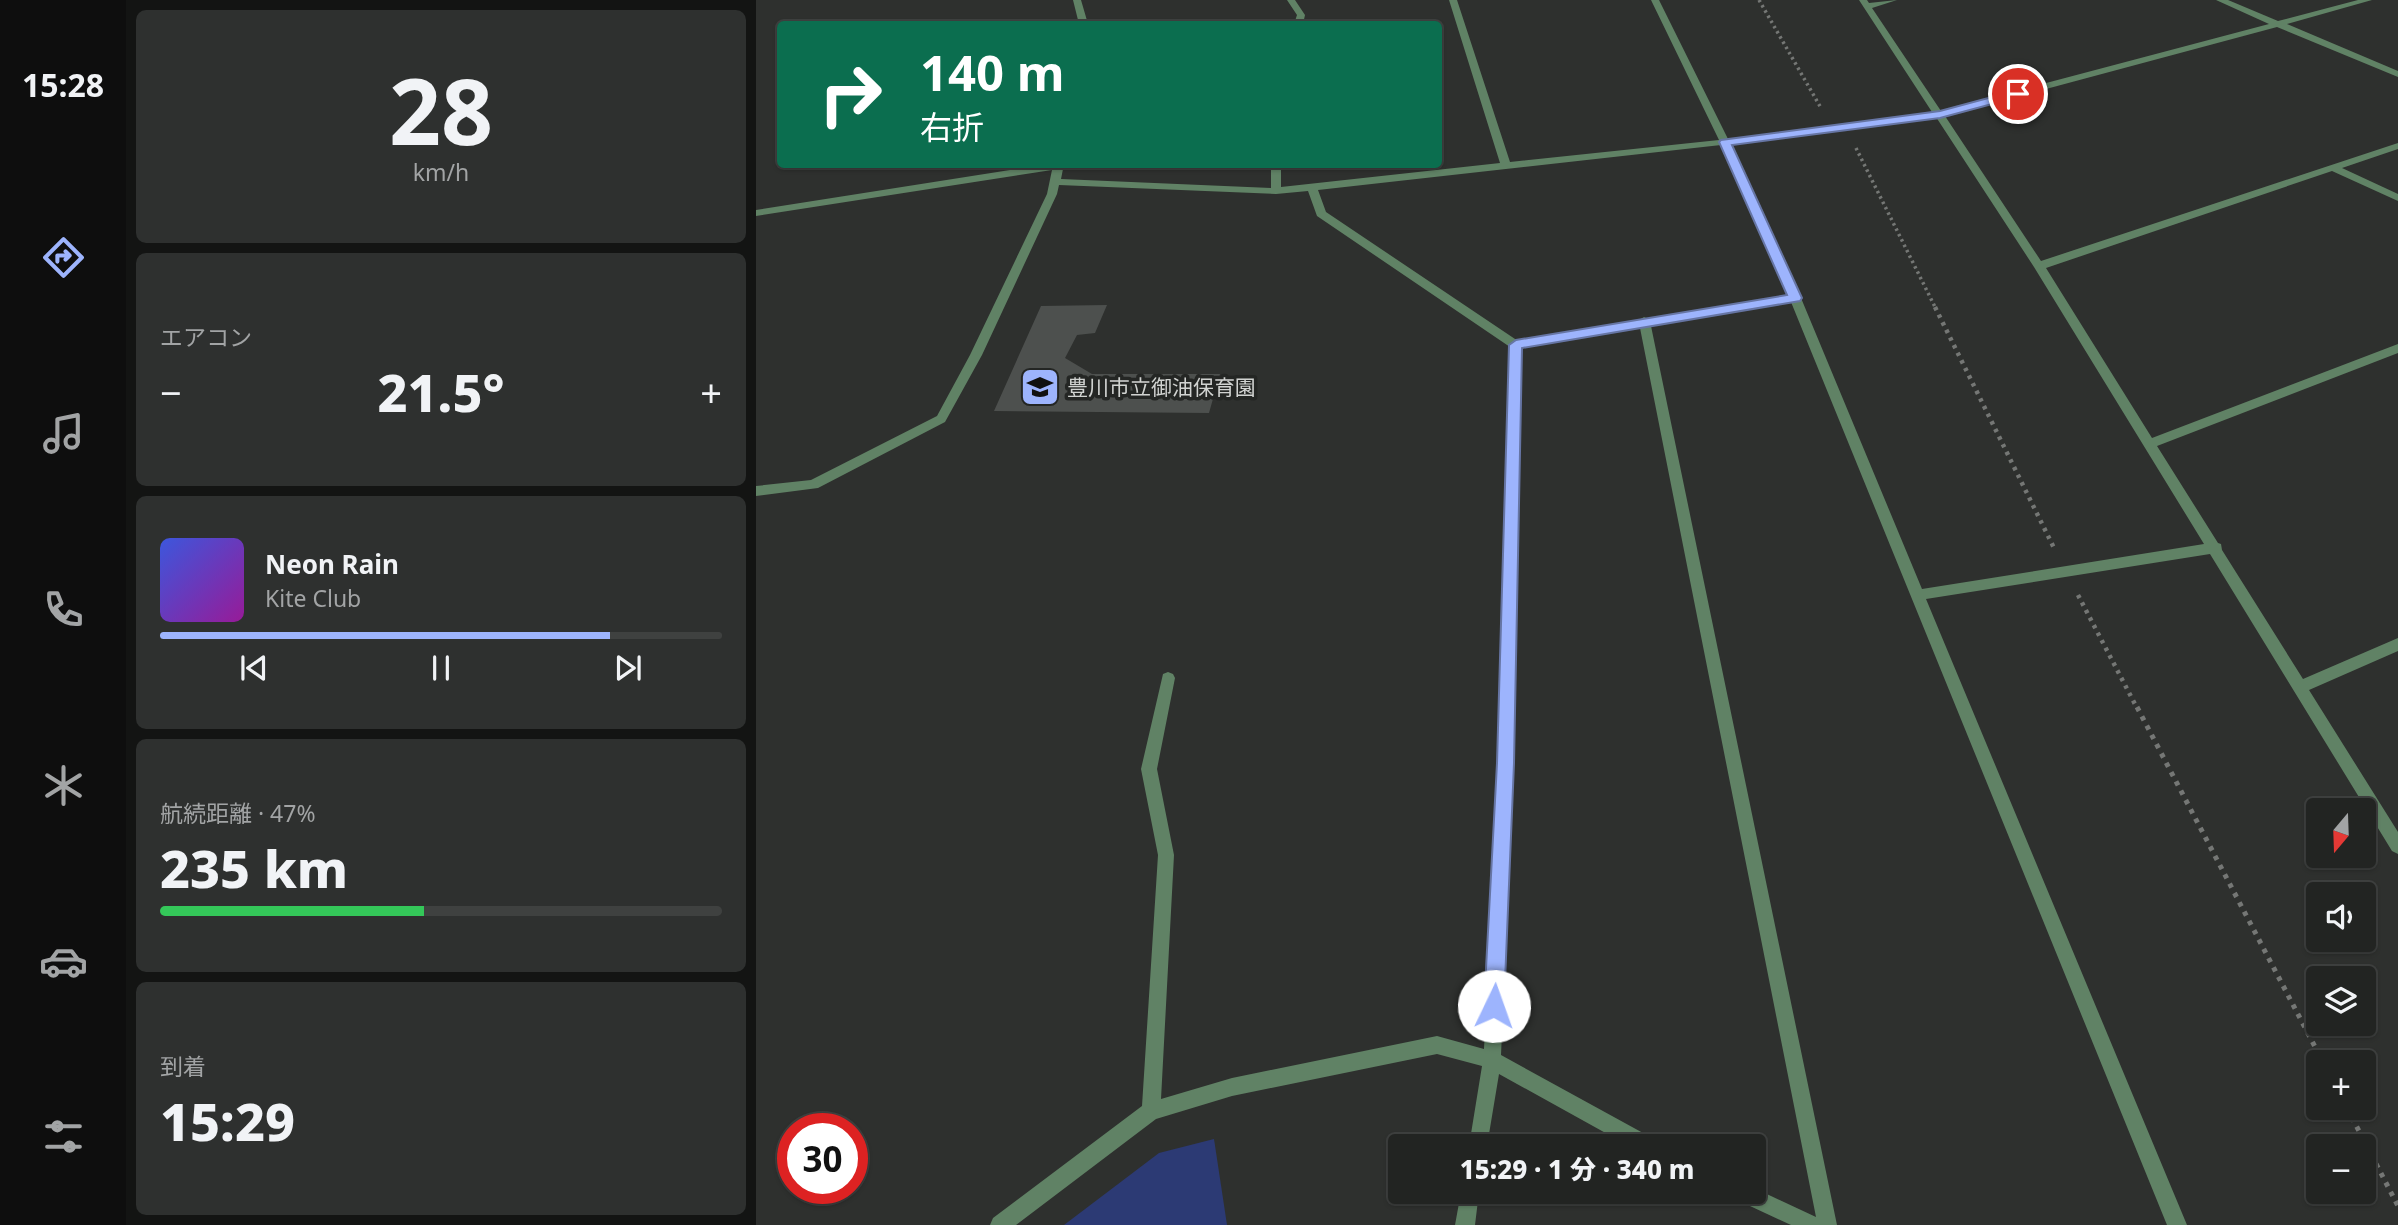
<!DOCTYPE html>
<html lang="ja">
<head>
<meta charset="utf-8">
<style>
  :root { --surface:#222422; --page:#2e302f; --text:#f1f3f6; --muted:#a2a4a5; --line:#3f4140; --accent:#9db4fd }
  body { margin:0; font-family:"Noto Sans","Noto Sans JP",sans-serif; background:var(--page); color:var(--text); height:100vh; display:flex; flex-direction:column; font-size:26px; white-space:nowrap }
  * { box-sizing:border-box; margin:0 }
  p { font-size:23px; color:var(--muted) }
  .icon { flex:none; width:38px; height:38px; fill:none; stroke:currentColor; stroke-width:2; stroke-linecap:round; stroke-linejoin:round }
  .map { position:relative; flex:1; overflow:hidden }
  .sheet { display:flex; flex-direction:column; gap:10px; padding:10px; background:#131413; width:630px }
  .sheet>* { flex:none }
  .banner { position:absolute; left:21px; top:21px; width:665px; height:147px; border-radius:7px; box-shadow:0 2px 5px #0004,0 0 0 2px var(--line); background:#0b6e4f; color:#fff; overflow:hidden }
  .needle { width:46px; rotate:199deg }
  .buttons { position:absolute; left:1550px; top:798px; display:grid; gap:14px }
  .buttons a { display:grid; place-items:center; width:70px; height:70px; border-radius:7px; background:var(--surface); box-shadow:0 2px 5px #0004,0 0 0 2px var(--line); font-size:35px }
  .speed { position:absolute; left:21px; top:1113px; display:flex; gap:14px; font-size:35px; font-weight:700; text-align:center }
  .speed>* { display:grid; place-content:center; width:91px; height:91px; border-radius:50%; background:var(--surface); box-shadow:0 2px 5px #0004,0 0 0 2px var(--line); line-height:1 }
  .speed .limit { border:10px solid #d22; background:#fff; color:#111 }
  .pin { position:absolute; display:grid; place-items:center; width:60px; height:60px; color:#fff; margin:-30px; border:4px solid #fff; border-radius:50%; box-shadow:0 2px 7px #0007 }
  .me { position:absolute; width:77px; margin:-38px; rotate:3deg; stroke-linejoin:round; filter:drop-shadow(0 0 5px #0008) }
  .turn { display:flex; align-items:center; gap:24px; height:147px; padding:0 28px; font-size:32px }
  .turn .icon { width:91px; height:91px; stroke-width:2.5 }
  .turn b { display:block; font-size:49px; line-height:60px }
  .big { font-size:52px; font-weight:800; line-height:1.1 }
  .sheet .tile { flex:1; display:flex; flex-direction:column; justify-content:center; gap:10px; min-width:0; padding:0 24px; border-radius:10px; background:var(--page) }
  .sheet .dial { align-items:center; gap:0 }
  .dial b { font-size:91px; line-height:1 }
  .song { display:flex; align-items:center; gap:21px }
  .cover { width:84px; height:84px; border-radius:10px; background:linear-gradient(135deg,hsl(230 70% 55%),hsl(300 70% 35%)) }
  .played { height:7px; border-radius:4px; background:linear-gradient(90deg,var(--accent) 80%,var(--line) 80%) }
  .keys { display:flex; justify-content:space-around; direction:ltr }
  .heat { display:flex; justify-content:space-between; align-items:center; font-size:38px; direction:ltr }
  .charge { height:10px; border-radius:5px; background:linear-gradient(90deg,#34c759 47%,var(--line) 0) }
  .trip { position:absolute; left:632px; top:1134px; width:378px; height:70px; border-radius:7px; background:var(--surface); box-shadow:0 2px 5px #0004,0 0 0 2px var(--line); font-weight:800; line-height:70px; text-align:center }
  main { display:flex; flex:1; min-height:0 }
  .menu { display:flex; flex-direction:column; width:126px; justify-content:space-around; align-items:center; background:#0e0e0e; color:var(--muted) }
  .menu .icon { width:49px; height:49px }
  .menu .selected { color:var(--accent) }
  .menu b { font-size:32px; color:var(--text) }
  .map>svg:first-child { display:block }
</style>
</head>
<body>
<main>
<nav class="menu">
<b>15:28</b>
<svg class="icon selected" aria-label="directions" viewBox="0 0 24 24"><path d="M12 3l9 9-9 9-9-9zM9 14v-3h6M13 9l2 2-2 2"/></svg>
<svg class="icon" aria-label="music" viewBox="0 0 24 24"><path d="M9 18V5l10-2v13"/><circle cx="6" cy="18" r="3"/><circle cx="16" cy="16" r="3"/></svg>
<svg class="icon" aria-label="phone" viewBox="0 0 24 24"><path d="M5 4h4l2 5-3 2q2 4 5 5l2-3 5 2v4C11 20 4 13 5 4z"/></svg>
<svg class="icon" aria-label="climate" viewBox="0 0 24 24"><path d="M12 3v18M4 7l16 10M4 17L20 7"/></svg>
<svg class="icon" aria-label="car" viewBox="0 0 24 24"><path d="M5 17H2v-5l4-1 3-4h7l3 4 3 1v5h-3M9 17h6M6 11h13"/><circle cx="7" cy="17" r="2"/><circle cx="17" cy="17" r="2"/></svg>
<svg class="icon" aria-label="filters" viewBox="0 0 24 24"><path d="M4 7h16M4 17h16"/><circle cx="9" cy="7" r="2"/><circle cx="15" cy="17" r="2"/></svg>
</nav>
<section class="sheet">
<div class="tile dial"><b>28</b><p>km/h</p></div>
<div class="tile"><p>エアコン</p>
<div class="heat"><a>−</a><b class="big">21.5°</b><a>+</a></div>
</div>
<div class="tile">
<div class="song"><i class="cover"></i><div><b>Neon Rain</b><p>Kite Club</p></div></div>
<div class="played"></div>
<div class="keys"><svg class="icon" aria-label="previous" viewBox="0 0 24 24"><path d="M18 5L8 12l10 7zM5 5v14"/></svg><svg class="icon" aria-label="pause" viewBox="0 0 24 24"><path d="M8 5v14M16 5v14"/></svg><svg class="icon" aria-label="next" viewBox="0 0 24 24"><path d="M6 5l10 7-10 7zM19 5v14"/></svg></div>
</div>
<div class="tile"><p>航続距離 · 47%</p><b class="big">235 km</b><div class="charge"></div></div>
<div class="tile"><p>到着</p><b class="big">15:29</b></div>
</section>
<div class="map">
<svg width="1642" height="1225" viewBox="0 0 1642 1225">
  <rect width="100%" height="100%" fill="#2e302e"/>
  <path fill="#2c3a74" d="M458 1139 471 1225H308L403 1153Z"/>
  <path fill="#4d504e" d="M351 305 339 333 321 335 309 358 336 374H464L453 413 238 411 285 306Z"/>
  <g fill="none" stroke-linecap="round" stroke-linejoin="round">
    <path stroke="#757775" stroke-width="3.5" stroke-dasharray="2.5 3.5" stroke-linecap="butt" d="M1003 0 1065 108
      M1100 148 1180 309"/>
    <path stroke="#757775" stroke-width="4.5" stroke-dasharray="3.5 5" stroke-linecap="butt" d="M1179 307 1299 550
      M1322 595 1381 708"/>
    <path stroke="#757775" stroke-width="5" stroke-dasharray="4.5 6" stroke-linecap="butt" d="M1381 707 1567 1062
      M1591 1108 1642 1206"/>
    <path fill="#608265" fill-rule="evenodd" d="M317 0H325L332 24H323Z
      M531 0H539L549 15 547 24H538L541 15Z
      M693 0H701L754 162 963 140 895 0H903L972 139 1176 112 1103 0H1111L1113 3 1141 0 1116 8 1185 111 1513 24 1460 0H1472L1522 21 1602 0H1616L1531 24 1642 71V77L1521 27 1189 116 1285 261 1642 143V149L1586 168 1642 194V201L1576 171 1290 268 1396 438 1642 344V353L1401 446 1462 543 1465 544 1466 550 1547 679 1642 638V651L1553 690 1642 832V854L1636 851 1454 554 1170 599 1431 1225H1411L1035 302 895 326 1081 1225H1035L979 1199 977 1192H998V1188L1060 1217 884 328 766 348 758 763 745 1055 898 1139 900 1146H873L743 1074 731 1146H713L726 1066 681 1054 476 1096 400 1119 260 1225H234L237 1218 386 1106 402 855 385 769 407 674 412 672 417 674 419 678 401 769 418 855 405 1099 476 1078 681 1036 728 1049 742 763 754 347 561 216 552 191 520 194 303 185 301 194 226 355 189 422 62 488 0 496V486L55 480 181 416 214 355 291 194 296 170 0 216V210L293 164H308L305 179 515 188V164H525V187L744 163ZM1180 117 1278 267 1448 544 1166 589 1045 298 975 144ZM965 145 1032 295 892 319 888 317 883 320 762 341 570 212 562 190Z
      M705 1192H723L719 1225H699Z"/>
  </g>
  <path fill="#9db4fd" stroke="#6675a4" stroke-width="2" d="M1262 90 1266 91V96L1184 118 976 145 1046 298 1044 301 766 348 758 763 748 1006 745 1013 738 1016 731 1013 728 1006 741 763 753 345 760 340 1031 295 963 142 965 140 1184 111Z"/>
  <defs>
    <g id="school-square" transform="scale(2.0125)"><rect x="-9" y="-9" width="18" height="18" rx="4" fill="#9db4fd" stroke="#242624"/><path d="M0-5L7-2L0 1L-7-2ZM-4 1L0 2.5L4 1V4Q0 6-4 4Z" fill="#111"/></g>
  </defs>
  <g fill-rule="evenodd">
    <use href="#school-square" x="284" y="387"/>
  </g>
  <g text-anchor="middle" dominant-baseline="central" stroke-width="7" stroke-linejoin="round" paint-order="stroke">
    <g font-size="21" fill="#d1d3d1" stroke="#242624" text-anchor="start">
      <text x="311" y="387">豊川市立御油保育園</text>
    </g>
  </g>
</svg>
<div class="buttons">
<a><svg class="needle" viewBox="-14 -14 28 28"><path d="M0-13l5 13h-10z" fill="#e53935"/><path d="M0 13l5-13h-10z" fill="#a2a4a5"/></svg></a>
<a><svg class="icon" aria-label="sound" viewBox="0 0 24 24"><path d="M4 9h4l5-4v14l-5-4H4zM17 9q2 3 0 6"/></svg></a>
<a><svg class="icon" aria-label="layers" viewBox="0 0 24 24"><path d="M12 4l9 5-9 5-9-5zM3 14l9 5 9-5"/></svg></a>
<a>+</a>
<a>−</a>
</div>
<div class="speed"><div class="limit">30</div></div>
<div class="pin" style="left:1262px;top:94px;background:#d93025"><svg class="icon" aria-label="arrive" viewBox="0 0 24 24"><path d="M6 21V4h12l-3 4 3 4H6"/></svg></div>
<svg class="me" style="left:738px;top:1006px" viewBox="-20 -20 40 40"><circle r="19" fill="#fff"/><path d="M0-13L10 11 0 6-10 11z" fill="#9db4fd"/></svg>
<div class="trip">15:29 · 1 分 · 340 m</div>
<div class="banner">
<div class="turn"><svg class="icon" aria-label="right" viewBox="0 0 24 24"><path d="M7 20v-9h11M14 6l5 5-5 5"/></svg><div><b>140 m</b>右折</div></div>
</div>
</div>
</main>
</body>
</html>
